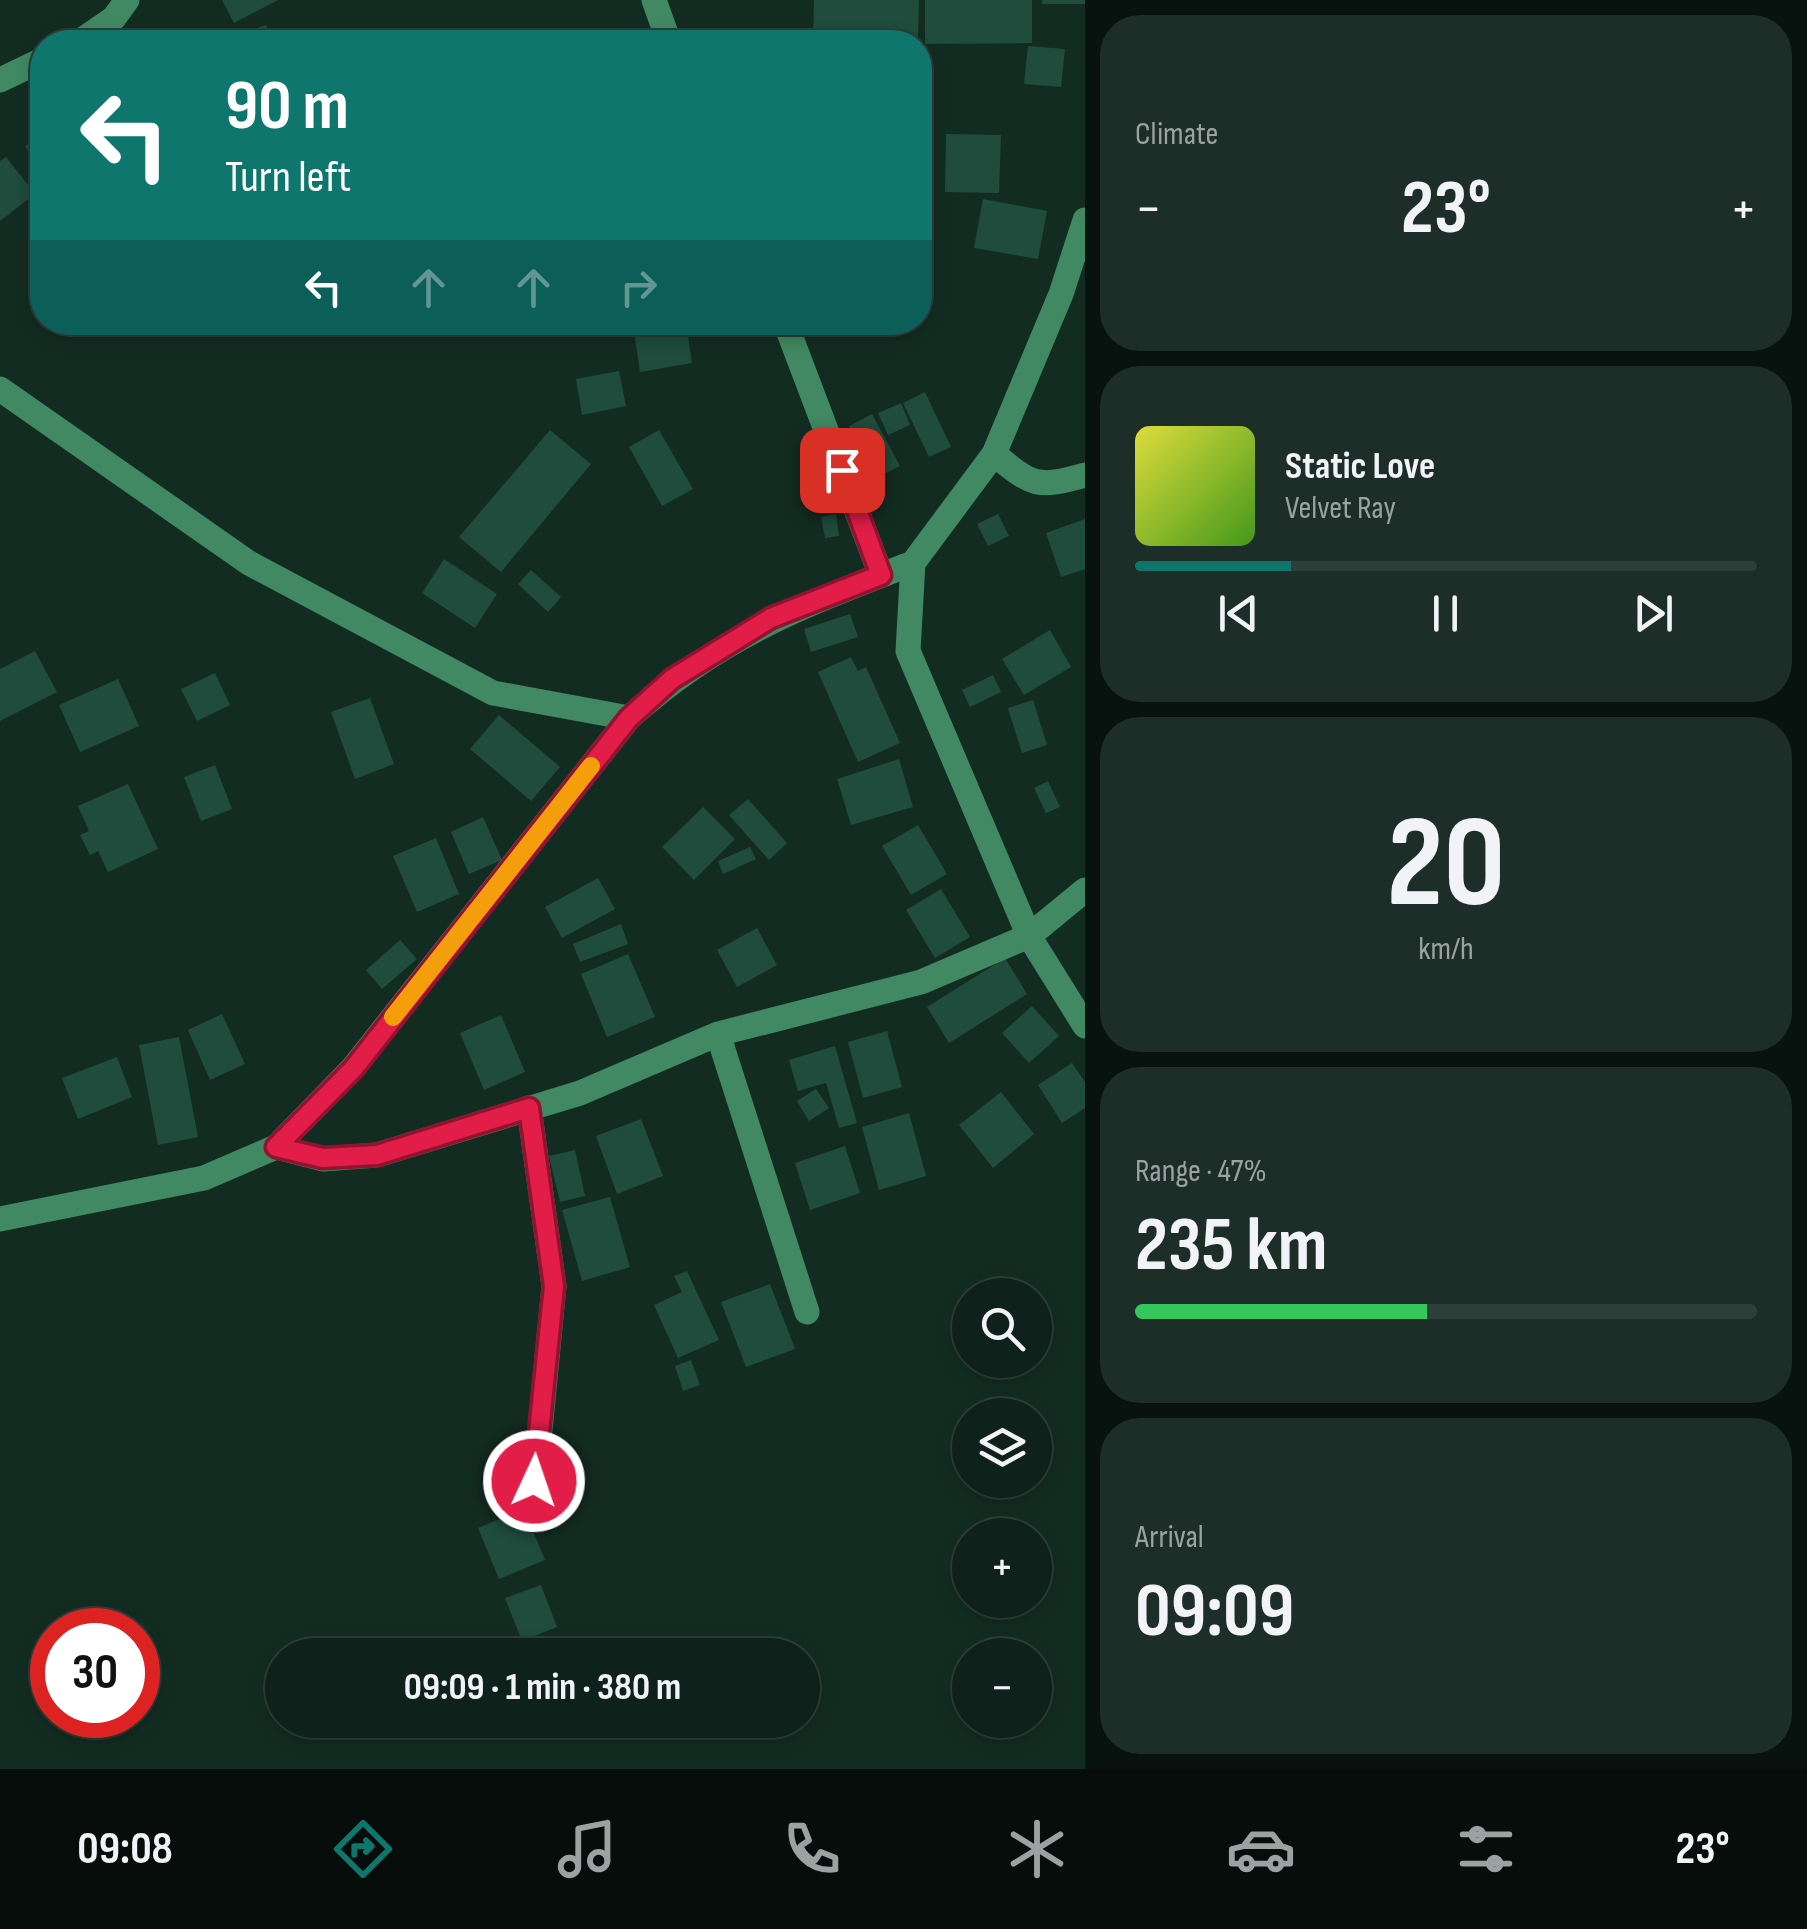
<!DOCTYPE html>
<html lang="en">
<head>
<meta charset="utf-8">
<style>
  :root { --surface:#0e211a; --page:#1c2e27; --text:#f1f3f6; --muted:#9ba3a2; --line:#2e3e39; --accent:#0f766e }
  body { margin:0; font-family:"Sofia Sans Condensed",sans-serif; background:var(--page); color:var(--text); height:100vh; display:flex; flex-direction:column; font-size:38px; white-space:nowrap }
  * { box-sizing:border-box; margin:0 }
  p { font-size:32px; color:var(--muted) }
  .icon { flex:none; width:55px; height:55px; fill:none; stroke:currentColor; stroke-width:2; stroke-linecap:round; stroke-linejoin:round }
  .map { position:relative; flex:1; overflow:hidden }
  .drawer { display:flex; flex-direction:column; gap:15px; padding:15px; background:#08120e; width:722px }
  .drawer>* { flex:none }
  .guide { position:absolute; left:30px; top:30px; width:902px; height:305px; border-radius:40px; box-shadow:0 5px 15px #0003,0 0 0 2px var(--line); background:#0f766e; color:#fff; overflow:hidden }
  .controls { position:absolute; left:952px; top:1278px; display:grid; gap:20px }
  .controls a { display:grid; place-items:center; width:100px; height:100px; border-radius:50%; background:var(--surface); box-shadow:0 5px 15px #0003,0 0 0 2px var(--line); font-size:50px }
  .speed { position:absolute; left:30px; top:1608px; display:flex; gap:20px; font-size:50px; font-weight:700; text-align:center }
  .speed>* { display:grid; place-content:center; width:130px; height:130px; border-radius:50%; background:var(--surface); box-shadow:0 5px 15px #0003,0 0 0 2px var(--line); line-height:1 }
  .speed .limit { border:15px solid #d22; background:#fff; color:#111 }
  .pin { position:absolute; display:grid; place-items:center; width:85px; height:85px; color:#fff; margin:-42px; border-radius:20px; box-shadow:0 5px 15px #0006 }
  .me { position:absolute; width:110px; margin:-55px; rotate:3deg; stroke-linejoin:round; filter:drop-shadow(0 0 8px #0008) }
  .turn { display:flex; align-items:center; gap:35px; height:210px; padding:0 30px; font-size:45px }
  .turn .icon { width:130px; height:130px; stroke-width:2.5 }
  .turn b { display:block; font-size:70px; line-height:85px }
  .lanes { display:flex; align-items:center; height:95px; padding:0 30px; background:#0003; justify-content:center; gap:50px; direction:ltr }
  .lanes .off { opacity:.35 }
  .big { font-size:75px; font-weight:700; line-height:1.1 }
  .drawer .tile { flex:1; display:flex; flex-direction:column; justify-content:center; gap:15px; min-width:0; padding:0 35px; border-radius:40px; background:var(--page) }
  .drawer .dial { align-items:center; gap:0 }
  .dial b { font-size:130px; line-height:1 }
  .song { display:flex; align-items:center; gap:30px }
  .cover { width:120px; height:120px; border-radius:15px; background:linear-gradient(135deg,hsl(60 70% 55%),hsl(100 70% 35%)) }
  .played { height:10px; border-radius:5px; background:linear-gradient(90deg,var(--accent) 25%,var(--line) 25%) }
  .keys { display:flex; justify-content:space-around; direction:ltr }
  .heat { display:flex; justify-content:space-between; align-items:center; font-size:55px; direction:ltr }
  .charge { height:15px; border-radius:8px; background:linear-gradient(90deg,#34c759 47%,var(--line) 0) }
  .trip { position:absolute; left:265px; top:1638px; width:555px; height:100px; border-radius:50px; background:var(--surface); box-shadow:0 5px 15px #0003,0 0 0 2px var(--line); font-weight:700; line-height:100px; text-align:center }
  .dock { display:flex; height:160px; justify-content:space-around; align-items:center; background:#060d0a; color:var(--muted) }
  .dock .icon { width:70px; height:70px }
  .dock .selected { color:var(--accent) }
  .dock b { font-size:45px; color:var(--text) }
  main { display:flex; flex:1; min-height:0 }
  .map>svg:first-child { display:block }
</style>
</head>
<body>
<main>
<div class="map">
<svg width="1085" height="1769" viewBox="0 0 1085 1769">
  <rect width="100%" height="100%" fill="#132c22"/>
  <path fill="#1f4c3c" d="M222 0H278L234 23Z
    M814 0H919L918 37 813 36Z
    M925 0H1032V43L925 44Z
    M1042 0H1085V4H1042Z
    M266 25 272 42H214Z
    M1028 46 1065 49 1061 87 1024 84Z
    M946 134 1001 135 999 193 945 192Z
    M42 135V173L25 146Z
    M6 157 35 194 0 221V161Z
    M983 199 1047 211 1038 259 974 248Z
    M738 322H767L769 331 741 337Z
    M686 323 692 363 640 372 634 332Z
    M619 371 626 406 582 415 576 379Z
    M925 392 951 447 929 457 903 403Z
    M901 403 910 425 888 435 878 413Z
    M872 414 900 466 876 478 849 426Z
    M550 430 591 464 501 572 459 537Z
    M659 430 693 489 662 506 629 447Z
    M836 514 839 536 825 538 821 517Z
    M998 514 1009 536 988 546 977 524Z
    M1085 519V569L1061 577 1046 533Z
    M444 559 497 594 475 628 422 593Z
    M531 570 561 597 548 612 518 584Z
    M850 614 858 637 811 652 804 629Z
    M1050 630 1071 667 1024 695 1002 659Z
    M35 651 57 692 0 721V669Z
    M851 657 858 671 866 667 900 743 858 762 818 672Z
    M215 673 230 705 197 721 181 689Z
    M993 675 1001 692 970 707 962 690Z
    M118 679 139 726 80 752 59 705Z
    M370 698 394 764 355 779 331 712Z
    M1033 700 1047 745 1022 753 1008 708Z
    M499 715 560 767 531 801 470 749Z
    M899 759 913 807 851 825 837 779Z
    M215 765 232 809 201 821 184 777Z
    M1048 781 1060 807 1046 813 1034 788Z
    M128 784 158 849 108 872 98 851 90 855 80 835 89 831 78 806Z
    M748 799 787 843 769 860 729 815Z
    M703 807 735 839 694 880 662 847Z
    M483 817 502 860 469 874 451 832Z
    M918 825 947 874 911 895 882 846Z
    M436 838 459 894 417 912 393 856Z
    M750 847 756 859 723 874 718 861Z
    M598 878 615 909 562 938 545 907Z
    M941 889 970 937 935 958 906 910Z
    M621 924 628 944 580 962 573 944Z
    M757 928 777 965 737 987 717 950Z
    M400 940 417 959 382 989 366 970Z
    M628 954 655 1017 607 1037 581 974Z
    M1005 958 1027 994 949 1043 927 1007Z
    M1032 1006 1059 1036 1029 1063 1002 1033Z
    M222 1014 245 1064 210 1080 188 1030Z
    M501 1015 525 1072 484 1090 460 1033Z
    M887 1031 902 1087 863 1098 848 1042Z
    M179 1037 198 1137 158 1145 139 1045Z
    M835 1046 857 1123 839 1128 826 1083 798 1091 789 1060Z
    M117 1057 132 1097 78 1119 62 1078Z
    M1072 1063 1085 1082V1108L1062 1123 1038 1085Z
    M816 1089 829 1108 809 1121 797 1101Z
    M1001 1092 1034 1134 993 1168 959 1125Z
    M909 1113 926 1176 879 1190 862 1127Z
    M641 1119 663 1176 617 1194 596 1136Z
    M845 1146 860 1193 810 1210 795 1163Z
    M575 1150 585 1196 560 1202 549 1156Z
    M610 1197 630 1267 582 1281 562 1210Z
    M687 1271 719 1340 678 1358 654 1305 682 1292 674 1276Z
    M770 1284 795 1349 746 1367 721 1302Z
    M691 1360 700 1385 683 1391 675 1366Z
    M524 1509 545 1560 499 1579 478 1528Z
    M541 1585 557 1627 522 1641 505 1598Z"/>
  <g fill="none" stroke-linecap="round" stroke-linejoin="round">
    <path stroke="#408962" stroke-width="25" d="M654 0 669 42
      M79 42 114 18 127 0
      M0 80 42 60
      M1085 220 1061 294 994 454 913 563 908 651 1029 936 1085 1026
      M785 322 881 575
      M0 389 249 563 493 693 629 718
      M994 454C1032 485 1036 489 1085 475
      M718 1034 807 1312
      M529 1108 554 1286 535 1481 543 1496 552 1500
      M276 1147 323 1159 377 1155 580 1093 718 1034 921 982 1029 936 1085 890
      M0 1219 204 1178 276 1147 353 1068 629 718C720 636 802 606 913 563"/>
  </g>
  <g fill="none" stroke-linecap="round" stroke-linejoin="round">
    <g stroke="#92132f" stroke-width="25">
      <path id="route" d="M534 1481 554 1286 529 1108 377 1155 323 1158 276 1147 354 1068 629 718 672 679 771 618 881 575 842 470"/>
    </g>
    <use href="#route" stroke="#e11d48" stroke-width="18"/>
    <path stroke="#f59e0b" stroke-width="18" d="M393 1017 591 766"/>
  </g>
</svg>
<div class="controls">
<a><svg class="icon" aria-label="search" viewBox="0 0 24 24"><circle cx="10" cy="10" r="6"/><path d="M15 15l6 6"/></svg></a>
<a><svg class="icon" aria-label="layers" viewBox="0 0 24 24"><path d="M12 4l9 5-9 5-9-5zM3 14l9 5 9-5"/></svg></a>
<a>+</a>
<a>−</a>
</div>
<div class="speed"><div class="limit">30</div></div>
<div class="pin" style="left:842px;top:470px;background:#d93025"><svg class="icon" aria-label="arrive" viewBox="0 0 24 24"><path d="M6 21V4h12l-3 4 3 4H6"/></svg></div>
<svg class="me" style="left:534px;top:1481px" viewBox="-20 -20 40 40"><circle r="17" fill="#e11d48" stroke="#fff" stroke-width="3"/><path d="M0-11L8 9 0 5-8 9z" fill="#fff"/></svg>
<div class="trip">09:09 · 1 min · 380 m</div>
<div class="guide">
<div class="turn"><svg class="icon" aria-label="left" viewBox="0 0 24 24"><path d="M17 20v-9H6M10 6l-5 5 5 5"/></svg><div><b>90 m</b>Turn left</div></div>
<div class="lanes"><svg class="icon" aria-label="left" viewBox="0 0 24 24"><path d="M17 20v-9H6M10 6l-5 5 5 5"/></svg><svg class="icon off" aria-label="ahead" viewBox="0 0 24 24"><path d="M12 20V5M6 11l6-6 6 6"/></svg><svg class="icon off" aria-label="ahead" viewBox="0 0 24 24"><path d="M12 20V5M6 11l6-6 6 6"/></svg><svg class="icon off" aria-label="right" viewBox="0 0 24 24"><path d="M7 20v-9h11M14 6l5 5-5 5"/></svg></div>
</div>
</div>
<section class="drawer">
<div class="tile"><p>Climate</p>
<div class="heat"><a>−</a><b class="big">23°</b><a>+</a></div>
</div>
<div class="tile">
<div class="song"><i class="cover"></i><div><b>Static Love</b><p>Velvet Ray</p></div></div>
<div class="played"></div>
<div class="keys"><svg class="icon" aria-label="previous" viewBox="0 0 24 24"><path d="M18 5L8 12l10 7zM5 5v14"/></svg><svg class="icon" aria-label="pause" viewBox="0 0 24 24"><path d="M8 5v14M16 5v14"/></svg><svg class="icon" aria-label="next" viewBox="0 0 24 24"><path d="M6 5l10 7-10 7zM19 5v14"/></svg></div>
</div>
<div class="tile dial"><b>20</b><p>km/h</p></div>
<div class="tile"><p>Range · 47%</p><b class="big">235 km</b><div class="charge"></div></div>
<div class="tile"><p>Arrival</p><b class="big">09:09</b></div>
</section>
</main>
<nav class="dock">
<b>09:08</b>
<svg class="icon selected" aria-label="directions" viewBox="0 0 24 24"><path d="M12 3l9 9-9 9-9-9zM9 14v-3h6M13 9l2 2-2 2"/></svg>
<svg class="icon" aria-label="music" viewBox="0 0 24 24"><path d="M9 18V5l10-2v13"/><circle cx="6" cy="18" r="3"/><circle cx="16" cy="16" r="3"/></svg>
<svg class="icon" aria-label="phone" viewBox="0 0 24 24"><path d="M5 4h4l2 5-3 2q2 4 5 5l2-3 5 2v4C11 20 4 13 5 4z"/></svg>
<svg class="icon" aria-label="climate" viewBox="0 0 24 24"><path d="M12 3v18M4 7l16 10M4 17L20 7"/></svg>
<svg class="icon" aria-label="car" viewBox="0 0 24 24"><path d="M5 17H2v-5l4-1 3-4h7l3 4 3 1v5h-3M9 17h6M6 11h13"/><circle cx="7" cy="17" r="2"/><circle cx="17" cy="17" r="2"/></svg>
<svg class="icon" aria-label="filters" viewBox="0 0 24 24"><path d="M4 7h16M4 17h16"/><circle cx="9" cy="7" r="2"/><circle cx="15" cy="17" r="2"/></svg>
<b>23°</b>
</nav>
</body>
</html>
